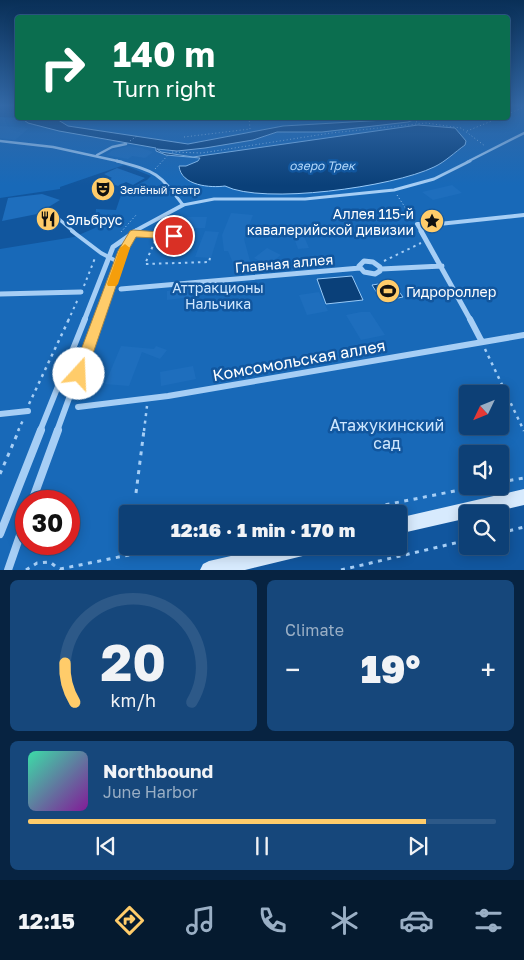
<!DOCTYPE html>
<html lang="en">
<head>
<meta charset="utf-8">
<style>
  :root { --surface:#0d4076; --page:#16477b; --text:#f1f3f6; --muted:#9aafc5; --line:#2d5988; --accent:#ffcc6a }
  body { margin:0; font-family:"Golos Text",sans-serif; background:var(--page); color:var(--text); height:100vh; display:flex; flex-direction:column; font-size:19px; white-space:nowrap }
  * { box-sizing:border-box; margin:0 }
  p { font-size:16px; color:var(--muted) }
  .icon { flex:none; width:28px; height:28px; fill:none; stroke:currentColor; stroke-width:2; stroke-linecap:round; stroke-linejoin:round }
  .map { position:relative; height:570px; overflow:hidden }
  .sheet { display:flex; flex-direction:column; gap:10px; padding:10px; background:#072341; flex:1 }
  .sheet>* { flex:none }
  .banner { position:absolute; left:15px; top:15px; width:495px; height:105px; border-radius:5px; box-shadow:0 2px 12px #0003,0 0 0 1px var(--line); background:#0b6e4f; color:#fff; overflow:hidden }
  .needle { width:32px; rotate:227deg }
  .fabs { position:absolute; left:459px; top:385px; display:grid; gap:10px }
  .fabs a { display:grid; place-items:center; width:50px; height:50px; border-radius:5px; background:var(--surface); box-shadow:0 2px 12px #0003,0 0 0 1px var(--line); font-size:25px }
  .speed { position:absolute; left:15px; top:490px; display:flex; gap:10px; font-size:25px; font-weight:700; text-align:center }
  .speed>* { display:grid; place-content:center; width:65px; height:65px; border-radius:50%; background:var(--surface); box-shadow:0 2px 12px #0003,0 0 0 1px var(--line); line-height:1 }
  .speed .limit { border:8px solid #d22; background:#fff; color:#111 }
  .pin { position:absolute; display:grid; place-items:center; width:42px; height:42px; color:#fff; margin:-21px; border:2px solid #fff; border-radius:50%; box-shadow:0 1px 5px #0007 }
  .me { position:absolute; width:55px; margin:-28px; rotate:20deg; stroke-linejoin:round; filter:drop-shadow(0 0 4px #0008) }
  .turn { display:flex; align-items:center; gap:18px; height:105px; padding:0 15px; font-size:22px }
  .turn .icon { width:65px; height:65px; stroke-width:2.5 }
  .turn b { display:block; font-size:35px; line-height:42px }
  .big { font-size:38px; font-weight:800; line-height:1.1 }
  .sheet .card { flex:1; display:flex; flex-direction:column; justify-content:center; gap:8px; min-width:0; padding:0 18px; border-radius:8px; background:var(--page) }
  .sheet .dial { align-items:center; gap:0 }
  .dial svg { height:130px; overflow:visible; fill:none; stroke:var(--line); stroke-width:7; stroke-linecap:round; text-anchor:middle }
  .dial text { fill:var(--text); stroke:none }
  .song { display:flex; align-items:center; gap:15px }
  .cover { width:60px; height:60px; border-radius:8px; background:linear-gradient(135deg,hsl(160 70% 55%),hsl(290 70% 35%)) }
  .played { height:5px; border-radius:2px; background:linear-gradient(90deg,var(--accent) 85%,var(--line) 85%) }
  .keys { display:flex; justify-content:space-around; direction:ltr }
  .heat { display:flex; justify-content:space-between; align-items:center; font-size:28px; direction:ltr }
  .sheet .tiles { flex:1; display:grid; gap:10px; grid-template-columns:1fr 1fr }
  .card:last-child { grid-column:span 2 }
  .trip { position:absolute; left:119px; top:505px; width:288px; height:50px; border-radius:5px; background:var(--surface); box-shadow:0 2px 12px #0003,0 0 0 1px var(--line); font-weight:800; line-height:50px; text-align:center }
  .menu { display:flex; height:80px; justify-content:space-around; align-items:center; background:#051a2f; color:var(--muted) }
  .menu .icon { width:35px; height:35px }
  .menu .current { color:var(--accent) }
  .menu b { font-size:22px; color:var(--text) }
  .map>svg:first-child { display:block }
</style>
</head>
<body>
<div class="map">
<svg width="524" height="570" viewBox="0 0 524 570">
  <rect width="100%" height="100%" fill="#11569e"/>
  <path fill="#1869b8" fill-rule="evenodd" d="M508 105H524V497L398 526V514H128V546H311L209 570H0V249L74 237 95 228 96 209 116 210 122 192 147 180 151 176 124 165 60 187V189L0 198V117L21 118 28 123 84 136 162 149H192L253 140 277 132H322L408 122 419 118H508ZM468 394H500V426H468ZM468 454H500V486H468ZM26 501H69V544H26Z
    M55 118H391L373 121 283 126 188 144 68 126Z"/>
  <path fill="#0a4079" stroke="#98caf8" d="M21 118H55L68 126 188 144 283 126 419 118 408 122 322 132H277L253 140 205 148 177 151 157 149 161 152 193 157 418 125 455 128 466 141 465 145C455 152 445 162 434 167 393 187 263 205 225 186 211 188 181 186 179 166H186L198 161 200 158 166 155 156 151V148L59 131 28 123Z
    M352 276 363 300 326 304 317 279Z
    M392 282 403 297 382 301 372 285Z"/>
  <path fill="#1e6ebd" d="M0 126 29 128 15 140 0 138Z
    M129 146 142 148 153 152 145 158 132 156 128 159 106 155 113 150Z
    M117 168 145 178 133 185 126 182 118 186 105 181 112 178 104 174Z
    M452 185 462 193 433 200 422 192Z
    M42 194 60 200 47 208V212L2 221 8 198Z
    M231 213 253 215 244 239 250 261 233 263 228 251H224L222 235Z
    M186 217H207L205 228H183Z
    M205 231 219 232 211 258 195 257Z
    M303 234 309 248 298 249 293 235Z
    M267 248 281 255 268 265 254 258Z
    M191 288V297L167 300V291Z
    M319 292 328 311 307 315 299 295Z
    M361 312H370L385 335 361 340 346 315Z
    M121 346 154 349 156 346 167 350 160 359 142 352 129 386 105 384Z
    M193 366 196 379 161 386 160 372Z"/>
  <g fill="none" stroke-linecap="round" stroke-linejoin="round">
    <path stroke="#a6cef5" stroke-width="1" stroke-dasharray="1 2.5" stroke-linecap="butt" d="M508 114 524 107
      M416 122 426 118
      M467 131 499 118
      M184 137 250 129 249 118
      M130 141 137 136
      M155 169 171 152 202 153 331 133 426 123 461 128 485 146
      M397 195 412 218
      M121 232 137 214"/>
    <path stroke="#a6cef5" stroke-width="2" stroke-dasharray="2.5 4" stroke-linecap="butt" d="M155 241 145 264 209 262 210 258
      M384 261 421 243
      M84 286 95 258
      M68 321 78 299"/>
    <path stroke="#a6cef5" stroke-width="2.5" stroke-dasharray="3 4.5" stroke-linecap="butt" d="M485 349 524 431
      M29 404 69 319
      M18 431 23 420
      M144 431 147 406"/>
    <path stroke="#a6cef5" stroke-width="3" stroke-dasharray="4 5.5" stroke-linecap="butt" d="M0 474 19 430
      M500 482 524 478
      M136 493 144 430
      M339 514 480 486
      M500 533 524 527
      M60 569 173 546
      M26 570 37 563 50 562 60 570
      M341 570 468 540"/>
    <path stroke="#a6cef5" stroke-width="2.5" d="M0 141 53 147 122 162
      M97 155 112 147 126 144
      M467 162 524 133"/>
    <path stroke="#a6cef5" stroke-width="3" d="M117 161C157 172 158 172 183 205L214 199H305L394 190 434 179 470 161
      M52 213 74 232"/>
    <path stroke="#a6cef5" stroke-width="4" d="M72 231 101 253 120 263
      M133 233 174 236"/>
    <path stroke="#a6cef5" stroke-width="4" d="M417 224 422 232
      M417 224H439L524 215
      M133 232 183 205"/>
    <path stroke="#a6cef5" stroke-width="5" d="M421 231 471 321
      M364 261 373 262 380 267V271L375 274 364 272 359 266Z
      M381 269 442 266
      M121 289 360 268
      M0 294 81 292
      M84 321 113 247 136 231
      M98 321 123 251 133 234"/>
    <path stroke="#a6cef5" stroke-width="6" d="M470 319 482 342
      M78 407 168 396 524 335
      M0 414 28 411
      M40 431 85 319
      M57 431 98 319"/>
    <path stroke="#a6cef5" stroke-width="8" d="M32 501 58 430
      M0 534 41 430
      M8 570 26 518"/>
    <path fill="#d7eafd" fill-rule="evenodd" d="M524 489V505L485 514H468V518L398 534V518Z
      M274 546H319L317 552 311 554 245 570H200L203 564 209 561Z"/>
  </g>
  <linearGradient id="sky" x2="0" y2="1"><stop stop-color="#092f57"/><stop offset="0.57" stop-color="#3268a6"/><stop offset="1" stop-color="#3268a6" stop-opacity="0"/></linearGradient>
  <rect width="524" height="185" fill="url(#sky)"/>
  <path fill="#ffcc6a" stroke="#a68545" d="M133 230 174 233 179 236 174 239 136 237 128 251 86 374 84 378H74L72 374 118 251 130 231Z"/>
  <path fill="#f59e0b" d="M125 244 130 248 118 284 116 286H108L107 284 120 248Z"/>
  <defs>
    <g id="theatre-disc" transform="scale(1.25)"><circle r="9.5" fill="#ffcc6a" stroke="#11569e"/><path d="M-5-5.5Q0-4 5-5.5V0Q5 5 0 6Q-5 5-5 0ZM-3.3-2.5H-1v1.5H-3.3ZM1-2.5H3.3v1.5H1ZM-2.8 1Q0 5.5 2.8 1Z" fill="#111"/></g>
    <g id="restaurant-disc" transform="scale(1.25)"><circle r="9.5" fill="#ffcc6a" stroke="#11569e"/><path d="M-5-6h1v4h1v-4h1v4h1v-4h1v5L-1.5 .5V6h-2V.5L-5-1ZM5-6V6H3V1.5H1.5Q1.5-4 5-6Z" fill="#111"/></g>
    <g id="sight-disc" transform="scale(1.25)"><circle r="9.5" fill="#ffcc6a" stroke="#11569e"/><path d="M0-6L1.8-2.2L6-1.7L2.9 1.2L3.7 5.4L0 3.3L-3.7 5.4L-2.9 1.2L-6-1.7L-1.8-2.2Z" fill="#111"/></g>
    <g id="stadium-disc" transform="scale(1.25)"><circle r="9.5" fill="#ffcc6a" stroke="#11569e"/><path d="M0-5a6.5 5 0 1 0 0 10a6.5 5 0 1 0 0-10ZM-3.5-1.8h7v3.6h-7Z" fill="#111"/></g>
  </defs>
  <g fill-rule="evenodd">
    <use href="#theatre-disc" x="103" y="189"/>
    <use href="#restaurant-disc" x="48" y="219"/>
    <use href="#sight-disc" x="432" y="221"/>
    <use href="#stadium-disc" x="388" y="291"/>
  </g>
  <g text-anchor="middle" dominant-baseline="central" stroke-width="5" stroke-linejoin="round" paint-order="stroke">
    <g font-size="11" fill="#fff" stroke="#11569e" text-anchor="start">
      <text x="120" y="189">Зелёный театр</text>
    </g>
    <g font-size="12" font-style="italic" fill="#b3d8fb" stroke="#11569e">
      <text x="322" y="165">озеро Трек</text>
    </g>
    <g font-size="14" fill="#fff" stroke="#11569e" text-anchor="start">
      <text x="414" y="213" text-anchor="end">Аллея 115-й<tspan x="414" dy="16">кавалерийской дивизии</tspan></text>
      <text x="66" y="219">Эльбрус</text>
      <text x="406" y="291">Гидророллер</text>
    </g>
    <g font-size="14" fill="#fff" stroke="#11569e">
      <text transform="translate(284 263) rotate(-5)">Главная аллея</text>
    </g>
    <g font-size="14" fill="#cfe7fe" stroke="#11569e">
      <text x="218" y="287">Аттракционы<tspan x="218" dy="16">Нальчика</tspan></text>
    </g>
    <g font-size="16" fill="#fff" stroke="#11569e">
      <text transform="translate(299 360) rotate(-10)">Комсомольская аллея</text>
    </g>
    <g font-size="16" fill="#cfe7fe" stroke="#11569e">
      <text x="387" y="425">Атажукинский<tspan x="387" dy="18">сад</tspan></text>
    </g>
  </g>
</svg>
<div class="fabs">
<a><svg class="needle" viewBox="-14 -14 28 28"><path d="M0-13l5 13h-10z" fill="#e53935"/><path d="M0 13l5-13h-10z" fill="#9aafc5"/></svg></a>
<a><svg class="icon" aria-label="sound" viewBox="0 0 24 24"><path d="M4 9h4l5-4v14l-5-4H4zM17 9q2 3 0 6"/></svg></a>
<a><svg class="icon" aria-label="search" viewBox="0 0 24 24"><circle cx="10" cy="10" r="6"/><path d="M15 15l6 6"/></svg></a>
</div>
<div class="speed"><div class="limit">30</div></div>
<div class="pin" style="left:174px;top:236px;background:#d93025"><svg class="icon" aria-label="arrive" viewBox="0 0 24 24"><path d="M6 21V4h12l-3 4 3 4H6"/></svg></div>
<svg class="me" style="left:79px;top:374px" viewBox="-20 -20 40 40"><circle r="19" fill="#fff"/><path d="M0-13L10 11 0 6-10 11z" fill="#ffcc6a"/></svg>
<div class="trip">12:16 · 1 min · 170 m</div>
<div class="banner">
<div class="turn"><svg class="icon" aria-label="right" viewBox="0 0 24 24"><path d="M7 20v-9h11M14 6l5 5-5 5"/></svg><div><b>140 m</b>Turn right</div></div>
</div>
</div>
<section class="sheet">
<div class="tiles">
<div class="card dial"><svg viewBox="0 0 100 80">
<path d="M14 69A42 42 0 1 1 86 69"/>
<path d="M14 69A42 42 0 0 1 8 45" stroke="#ffcc6a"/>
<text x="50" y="56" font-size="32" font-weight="700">20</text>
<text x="50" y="72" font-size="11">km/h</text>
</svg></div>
<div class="card"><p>Climate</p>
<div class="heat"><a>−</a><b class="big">19°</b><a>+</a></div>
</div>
<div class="card">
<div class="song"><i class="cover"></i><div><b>Northbound</b><p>June Harbor</p></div></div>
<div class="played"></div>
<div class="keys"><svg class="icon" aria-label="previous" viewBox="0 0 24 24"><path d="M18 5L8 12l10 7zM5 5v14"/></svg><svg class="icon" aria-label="pause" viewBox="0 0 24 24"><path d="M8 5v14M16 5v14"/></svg><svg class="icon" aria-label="next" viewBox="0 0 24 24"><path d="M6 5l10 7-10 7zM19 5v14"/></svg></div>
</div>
</div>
</section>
<nav class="menu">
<b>12:15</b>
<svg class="icon current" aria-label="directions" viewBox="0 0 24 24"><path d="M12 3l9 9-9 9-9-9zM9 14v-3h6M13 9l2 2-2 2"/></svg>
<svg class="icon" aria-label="music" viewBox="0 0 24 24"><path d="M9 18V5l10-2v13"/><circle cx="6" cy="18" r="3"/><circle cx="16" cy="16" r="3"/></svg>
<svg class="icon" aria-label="phone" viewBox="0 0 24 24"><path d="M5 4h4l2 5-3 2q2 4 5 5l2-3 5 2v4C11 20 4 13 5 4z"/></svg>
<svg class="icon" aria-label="climate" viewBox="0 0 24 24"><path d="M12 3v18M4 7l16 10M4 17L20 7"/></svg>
<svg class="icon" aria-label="car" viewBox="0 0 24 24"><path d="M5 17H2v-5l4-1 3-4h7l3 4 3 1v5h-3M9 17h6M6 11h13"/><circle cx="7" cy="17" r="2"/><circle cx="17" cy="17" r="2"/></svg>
<svg class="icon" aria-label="filters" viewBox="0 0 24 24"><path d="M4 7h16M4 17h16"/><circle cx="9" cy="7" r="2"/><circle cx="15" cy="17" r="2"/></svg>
</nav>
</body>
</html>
